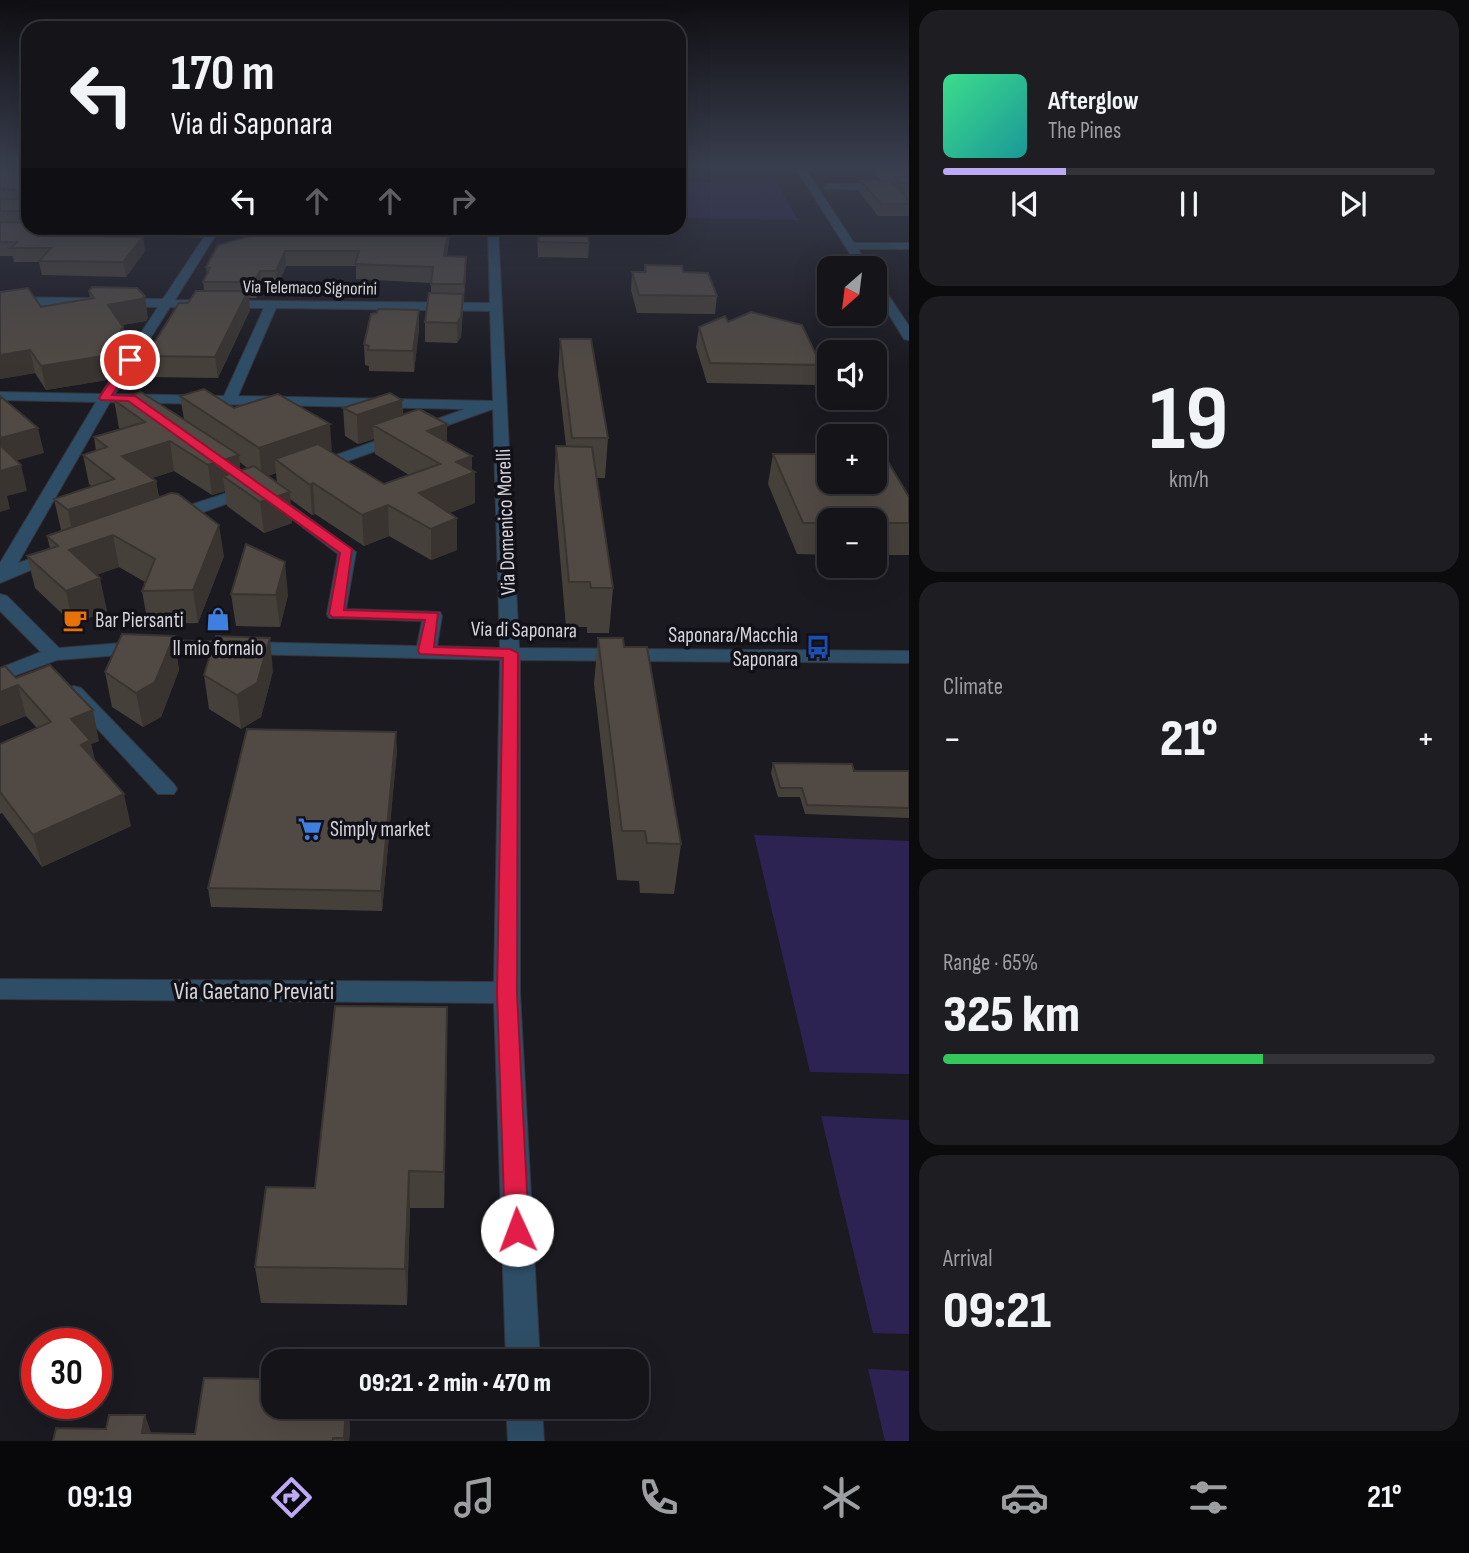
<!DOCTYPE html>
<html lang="en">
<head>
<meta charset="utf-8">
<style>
  :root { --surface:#141419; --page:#1d1d22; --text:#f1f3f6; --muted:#9d9ea2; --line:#333338; --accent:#bda9f5 }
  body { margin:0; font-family:"Sofia Sans Condensed",sans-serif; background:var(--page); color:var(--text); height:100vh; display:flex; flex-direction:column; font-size:26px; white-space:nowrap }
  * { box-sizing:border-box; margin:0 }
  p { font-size:23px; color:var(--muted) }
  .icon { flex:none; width:38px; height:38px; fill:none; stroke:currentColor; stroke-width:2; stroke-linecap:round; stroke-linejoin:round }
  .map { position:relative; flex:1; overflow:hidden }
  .drawer { display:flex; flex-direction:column; gap:10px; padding:10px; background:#0b0b0e; width:560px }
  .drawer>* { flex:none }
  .banner { position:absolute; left:21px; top:21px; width:665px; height:214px; border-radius:21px; box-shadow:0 7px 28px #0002,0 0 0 2px var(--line); background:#141419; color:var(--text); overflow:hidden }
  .needle { width:46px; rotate:208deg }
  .buttons { position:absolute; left:817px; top:256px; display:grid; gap:14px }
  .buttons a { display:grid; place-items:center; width:70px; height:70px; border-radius:14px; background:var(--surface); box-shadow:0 7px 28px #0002,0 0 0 2px var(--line); font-size:35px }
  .speed { position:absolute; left:21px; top:1328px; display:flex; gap:14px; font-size:35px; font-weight:700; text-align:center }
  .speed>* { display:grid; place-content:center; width:91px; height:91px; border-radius:50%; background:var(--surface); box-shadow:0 7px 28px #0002,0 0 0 2px var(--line); line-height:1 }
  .speed .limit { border:10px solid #d22; background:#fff; color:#111 }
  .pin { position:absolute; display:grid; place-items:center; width:60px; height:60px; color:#fff; margin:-30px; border:4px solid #fff; border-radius:50%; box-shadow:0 2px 7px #0007 }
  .me { position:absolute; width:77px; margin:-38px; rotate:358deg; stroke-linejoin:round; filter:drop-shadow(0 0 5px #0008) }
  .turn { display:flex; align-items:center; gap:24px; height:147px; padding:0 35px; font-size:32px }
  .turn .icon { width:91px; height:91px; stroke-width:2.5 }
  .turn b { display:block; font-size:49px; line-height:60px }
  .lanes { display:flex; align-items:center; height:66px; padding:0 35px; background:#0003; justify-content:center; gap:35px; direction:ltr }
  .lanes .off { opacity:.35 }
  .big { font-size:52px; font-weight:800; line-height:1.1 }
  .drawer .tile { flex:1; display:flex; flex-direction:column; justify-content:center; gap:10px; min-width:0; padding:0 24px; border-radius:21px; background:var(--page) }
  .drawer .dial { align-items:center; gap:0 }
  .dial b { font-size:91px; line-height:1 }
  .song { display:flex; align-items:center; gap:21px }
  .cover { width:84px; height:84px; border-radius:10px; background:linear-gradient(135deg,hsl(150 70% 55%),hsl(180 70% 35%)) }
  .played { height:7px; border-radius:4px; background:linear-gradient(90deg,var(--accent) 25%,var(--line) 25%) }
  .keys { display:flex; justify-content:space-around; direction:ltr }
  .heat { display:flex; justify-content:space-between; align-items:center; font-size:38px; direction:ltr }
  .charge { height:10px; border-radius:5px; background:linear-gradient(90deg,#34c759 65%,var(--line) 0) }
  .trip { position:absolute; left:261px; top:1349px; width:388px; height:70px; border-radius:21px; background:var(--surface); box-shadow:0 7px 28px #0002,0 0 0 2px var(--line); font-weight:800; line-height:70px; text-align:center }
  .tab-bar { display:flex; height:112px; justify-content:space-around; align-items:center; background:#08080a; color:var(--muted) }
  .tab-bar .icon { width:49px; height:49px }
  .tab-bar .on { color:var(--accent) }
  .tab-bar b { font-size:32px; color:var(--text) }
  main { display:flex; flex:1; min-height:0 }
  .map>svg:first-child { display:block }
</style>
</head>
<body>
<main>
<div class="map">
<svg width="909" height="1441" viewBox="0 0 909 1441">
  <rect width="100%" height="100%" fill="#1b1a21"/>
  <path fill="#2d2352" d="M679 182 776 183 798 220 679 218Z
    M754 835 909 841V1074L810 1072Z
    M821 1116 909 1120V1334L873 1333Z
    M868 1369 909 1371V1441H885Z"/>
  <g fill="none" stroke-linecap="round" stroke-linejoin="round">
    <g stroke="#35343b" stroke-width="2">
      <path id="minor" d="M795 167H804L854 243H909V249H858L870 268H859Z
        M827 184H909V190L824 189Z
        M87 228 208 231 210 228H220L175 300 490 303 488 231H405L400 228H498L519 648 909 651V663L520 660V993L540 1362H506L494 1003 0 999V979L494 982 500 660 159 652 57 660 0 681V668L41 652 0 611V594L7 596 59 648 159 640 417 646 422 621 329 618 327 614 338 554 263 497 261 494 269 489 356 552 346 609 440 612 442 616 437 646 500 648 493 409 317 472 309 467 311 464 465 409 110 402 18 563 55 551 64 556 0 583V563L96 402 0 400V392L101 394 158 307 0 305V297L163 299 204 237 83 233V229ZM170 307 264 308 224 396 115 394ZM276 308 490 311 493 401 238 396Z
        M875 280 879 281 909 326V340L904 339 875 292Z
        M251 485 257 487V493L178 521H166L164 517 166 513Z
        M74 686 81 688 174 784 177 789 174 794H158L67 696 64 692 67 688Z
        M506 1407H542L544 1441H508Z"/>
    </g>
    <use href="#minor" fill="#2e4e67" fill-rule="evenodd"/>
  </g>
  <path fill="#46403a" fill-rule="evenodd" d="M0 167H28V228L117 237H143L145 251 126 277 42 275 39 262H14L13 256H0Z
    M870 167H909V198H907L909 200V216H878L859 192 861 181H882Z
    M537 228H586L589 243 588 258 538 257Z
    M450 234 447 256 466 272 461 337 457 343 425 342V322L431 293V283L356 279V266H286L277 287 262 286 256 298H249L250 310 218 378 150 377 146 356 188 303 204 291 203 282 207 274 206 267 218 245Z
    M645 265 683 272 717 296 715 314 637 313 631 290 632 272H644Z
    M89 291 148 318 146 321 122 325 123 327 127 350 107 380 46 390 35 373 0 379 41 307 90 299Z
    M419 310V329L414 372 369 371V366L365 365 364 344Z
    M728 322 821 365 817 385 707 383 696 347 699 327Z
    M560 339 608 438 605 478H596L613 588 609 633H587V627H566L554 487 556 446H566L558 375Z
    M180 396 234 408 332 452 384 484 409 475 375 454 374 439 358 444 345 436 343 408 402 400 403 415 472 456V470L475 472V503L449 513 457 550 431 560 389 536 364 546 315 514 312 515 290 499 292 523 264 533 227 506 225 491 212 495 174 471 152 478 156 481 159 497 224 556 198 623 148 624 142 591 145 582 119 567 96 575 107 611 73 624 35 588 27 556 50 548 47 536 63 531 61 530 54 499 92 487 89 484 83 455 96 451 94 437 121 429 119 428 114 400 184 419ZM240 462 247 468 240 470ZM276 473 277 482 268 476Z
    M773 454 909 497V555H875V520H830V555L797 554 768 484Z
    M231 594 288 595 280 627 236 626Z
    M174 636 179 670 161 717 143 727 112 707 105 672Z
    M598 638 624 647 681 844 674 894 640 893 639 881 617 880 594 684Z
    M273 671 261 717 241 729 209 709 204 675Z
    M16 678 99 741 91 744 95 762 131 826 42 867 2 813 0 814V744L37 728 26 716 0 726Z
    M397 750 382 911 211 907 208 888Z
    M773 763 854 771H909V818L805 814 800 797H778L771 773Z
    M447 1044 444 1208H410L407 1305 261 1303 255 1267 315 1188Z
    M273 1407H348L350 1429 349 1441H53L151 1433 195 1434Z"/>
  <path fill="#393430" d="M112 228H115L117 238 105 237Z
    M449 228H450V234L444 272V256Z
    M143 237 145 251 126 277 123 262Z
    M285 251 286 266 277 287 276 271Z
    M466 257V272L464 300V284Z
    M260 271 262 286 256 298 254 282Z
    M248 291 250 310 218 378 215 357Z
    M463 294 461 337 457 343V323Z
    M145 296 148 318 146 321 111 327 108 305Z
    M419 310V329L414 372 413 351Z
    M123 327 127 350 107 380 46 390 41 366Z
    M30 350 35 373 0 379V355Z
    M402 400 403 428 373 425 374 439 358 444 357 415Z
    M330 424 332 453 275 459 276 473 262 478 259 448Z
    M447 424V453L427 431Z
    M38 428 44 453 1 465 0 438Z
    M170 441 174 471 127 486 122 456Z
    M239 455 242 485 223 476 225 491 212 495 208 465Z
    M472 456V474L475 472V503L420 524 419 493 456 462Z
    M21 465 27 491 7 496 10 509 0 512V471Z
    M156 481 161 512 74 541 68 510Z
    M313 483 315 514 312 515 310 485Z
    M290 492 292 523 264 533 260 502Z
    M388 505 389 536 364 546 362 515Z
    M457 518V550L431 560V529Z
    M219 525 224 556 198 623 193 590Z
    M113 535 119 567 76 582 69 550Z
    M285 562 288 595 280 627 276 595Z
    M100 578 107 611 73 624 66 591Z
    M174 636 179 670 161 717 143 727 136 693Z
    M270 638 273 671 261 717 241 729 237 695Z
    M18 685 26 716 0 726V692Z
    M93 710 99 741 91 744 98 772 78 750 71 719Z
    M396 732 397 750 382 911 381 891Z
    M124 794 131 826 42 867 33 835Z
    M447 1007V1044L444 1208V1172Z
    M409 1171 410 1208 407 1305 405 1269Z
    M346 1407H348L350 1429 349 1441H344V1438Z
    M145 1415 154 1441 142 1433Z"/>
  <path fill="#514a44" stroke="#393430" stroke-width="2" d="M0 167H28V191L0 189Z
    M895 177H909V183H900Z
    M861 181H891L909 200V204H881Z
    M28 191V211H0V199H25Z
    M0 222 28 223V228H112L105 237H143L123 262 39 261 51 248H11L17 242H0Z
    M281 228H449L444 256 466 257 464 284H431L433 267 355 264 359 251H285L276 271H260L254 282H203L210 268 206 267 218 245Z
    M538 228H586L589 243 539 242Z
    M645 265 682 266 683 272 708 273 717 296 639 295 632 272H646Z
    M92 287 137 288 145 296 142 299 108 305 123 327 103 356 41 366 30 350 0 355V292L28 288 41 307 94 298 89 291Z
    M196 291H248L215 357 146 356 179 303H188Z
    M429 293 463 294 461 317 457 323 425 322Z
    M378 309 419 310 413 351 368 350 369 346 364 344 371 314 377 313Z
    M751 312 802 325 821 365 710 363 699 327 725 316 728 322Z
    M560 339H591L608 438H572Z
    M204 389 234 408 278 394 330 424 259 448 180 396Z
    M141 392 239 455 208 465 170 441 122 456 156 481 68 510 54 499 114 479 83 455 107 447 94 437 145 422 114 400Z
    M390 393 402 400 357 415 343 408Z
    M0 396 38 428 0 438Z
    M419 409 447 424 427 431 472 456 456 462 475 472 419 493 457 518 431 529 388 505 362 515 313 483 310 485 275 459 318 444 384 484 440 464 373 425Z
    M0 445 21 465 0 471Z
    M556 446 592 447 613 588H591L590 582H569Z
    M773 454H830V481H875V454L884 455 909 497V523H875V520H830V523H803Z
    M254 466 290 492 260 502 223 476Z
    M171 493 178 494 219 525 193 590 142 591 155 559 113 535 69 550 100 578 66 591 27 556 58 546 47 536Z
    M246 544 285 562 276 595 231 594Z
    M122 634 174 636 155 682 136 693 105 672Z
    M216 636 270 638 257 683 237 695 204 675Z
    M598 638H623L624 647H647L681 844 647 843 645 831H622Z
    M50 665 93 710 71 719 90 740 81 745 124 794 33 835 0 792V744L51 722 18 685 0 692V668L5 666 16 678Z
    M247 729 396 732 381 891 208 888Z
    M773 763 852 764 854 771H909V808L807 805 802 788H780Z
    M335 1006 447 1007 444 1172 409 1171 405 1269 255 1267 266 1187 315 1188Z
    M204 1378 273 1379V1407H346L344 1438H333V1441H53L56 1428 106 1429 109 1415H145L142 1433 195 1434Z"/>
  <linearGradient id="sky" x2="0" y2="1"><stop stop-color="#0f0e12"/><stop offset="0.45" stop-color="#393e4e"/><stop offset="1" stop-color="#393e4e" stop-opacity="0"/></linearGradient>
  <rect width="909" height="369" fill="url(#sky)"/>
  <path fill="#e11d48" stroke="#92132f" stroke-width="2" d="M126 358 135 360 112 395 135 396 352 549 344 610 438 613 434 647 510 649 518 653 517 993 529 1230 526 1238 517 1241 509 1238 505 1230 497 993 503 658 420 654 418 651 425 620 332 617 329 614 340 553 128 401 101 400 99 398Z"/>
  <defs>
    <g id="shop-bare" transform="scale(1.89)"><path d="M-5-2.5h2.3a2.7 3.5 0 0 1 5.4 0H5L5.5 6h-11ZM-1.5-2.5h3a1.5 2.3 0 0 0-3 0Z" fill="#3f7fe0" stroke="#121118" stroke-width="2.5" paint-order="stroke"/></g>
    <g id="cafe-bare" transform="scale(1.89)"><path d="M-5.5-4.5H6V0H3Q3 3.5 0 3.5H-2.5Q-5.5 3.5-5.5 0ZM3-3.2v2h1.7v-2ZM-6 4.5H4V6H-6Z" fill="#e8710a" stroke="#121118" stroke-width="2.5" paint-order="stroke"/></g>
    <g id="bus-bare" transform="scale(1.89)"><path d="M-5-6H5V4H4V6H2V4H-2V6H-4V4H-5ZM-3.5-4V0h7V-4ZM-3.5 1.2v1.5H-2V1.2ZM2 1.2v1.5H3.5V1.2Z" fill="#1a4fb4" stroke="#121118" stroke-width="2.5" paint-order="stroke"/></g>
    <g id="supermarket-bare" transform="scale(1.89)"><path d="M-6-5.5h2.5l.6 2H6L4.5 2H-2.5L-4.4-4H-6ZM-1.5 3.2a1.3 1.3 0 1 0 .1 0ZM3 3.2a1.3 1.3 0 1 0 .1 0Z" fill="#3f7fe0" stroke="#121118" stroke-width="2.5" paint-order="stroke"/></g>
  </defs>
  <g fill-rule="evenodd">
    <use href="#shop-bare" x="218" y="619"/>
    <use href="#cafe-bare" x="75" y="620"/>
    <use href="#bus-bare" x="818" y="647"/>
    <use href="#supermarket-bare" x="310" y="829"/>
  </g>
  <g text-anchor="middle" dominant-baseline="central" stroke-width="7" stroke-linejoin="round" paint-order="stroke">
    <g font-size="18" fill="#d5d4da" stroke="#121118">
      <text transform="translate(310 288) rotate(1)">Via Telemaco Signorini</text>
    </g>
    <g font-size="21" fill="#d5d4da" stroke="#121118">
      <text transform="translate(506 522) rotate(-92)">Via Domenico Morelli</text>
      <text transform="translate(524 630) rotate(1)">Via di Saponara</text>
    </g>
    <g font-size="21" fill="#d5d4da" stroke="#121118" text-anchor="start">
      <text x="95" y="620">Bar Piersanti</text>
      <text x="798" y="635" text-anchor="end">Saponara/Macchia<tspan x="798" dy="24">Saponara</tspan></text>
      <text x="218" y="648" text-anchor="middle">Il mio fornaio</text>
      <text x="330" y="829">Simply market</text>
    </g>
    <g font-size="24" fill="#d5d4da" stroke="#121118">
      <text x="254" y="991">Via Gaetano Previati</text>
    </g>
  </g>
</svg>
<div class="buttons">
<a><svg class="needle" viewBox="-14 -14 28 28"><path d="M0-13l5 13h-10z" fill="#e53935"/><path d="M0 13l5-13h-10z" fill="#9d9ea2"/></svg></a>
<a><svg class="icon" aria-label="sound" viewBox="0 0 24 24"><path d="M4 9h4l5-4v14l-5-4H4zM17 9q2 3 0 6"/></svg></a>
<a>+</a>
<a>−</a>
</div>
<div class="speed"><div class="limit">30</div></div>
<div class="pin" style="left:130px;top:360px;background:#d93025"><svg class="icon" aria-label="arrive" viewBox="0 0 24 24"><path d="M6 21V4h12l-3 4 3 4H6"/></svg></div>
<svg class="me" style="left:517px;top:1230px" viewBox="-20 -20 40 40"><circle r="19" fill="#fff"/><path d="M0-13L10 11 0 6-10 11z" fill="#e11d48"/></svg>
<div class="trip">09:21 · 2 min · 470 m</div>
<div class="banner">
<div class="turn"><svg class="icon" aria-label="left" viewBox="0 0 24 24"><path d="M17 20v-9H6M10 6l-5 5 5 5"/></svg><div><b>170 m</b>Via di Saponara</div></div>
<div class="lanes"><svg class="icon" aria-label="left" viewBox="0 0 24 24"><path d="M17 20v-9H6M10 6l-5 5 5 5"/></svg><svg class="icon off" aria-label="ahead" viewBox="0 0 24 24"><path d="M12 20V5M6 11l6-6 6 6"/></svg><svg class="icon off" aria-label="ahead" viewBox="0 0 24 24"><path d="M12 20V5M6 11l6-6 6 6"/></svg><svg class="icon off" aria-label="right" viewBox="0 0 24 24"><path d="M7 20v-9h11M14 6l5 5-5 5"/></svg></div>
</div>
</div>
<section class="drawer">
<div class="tile">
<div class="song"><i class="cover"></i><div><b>Afterglow</b><p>The Pines</p></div></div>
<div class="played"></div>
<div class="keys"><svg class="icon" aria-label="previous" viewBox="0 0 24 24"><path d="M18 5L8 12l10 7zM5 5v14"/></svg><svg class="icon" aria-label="pause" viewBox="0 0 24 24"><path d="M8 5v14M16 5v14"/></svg><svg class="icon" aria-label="next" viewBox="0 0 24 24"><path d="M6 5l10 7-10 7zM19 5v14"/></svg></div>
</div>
<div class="tile dial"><b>19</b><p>km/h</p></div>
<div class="tile"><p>Climate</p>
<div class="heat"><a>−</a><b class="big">21°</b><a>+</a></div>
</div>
<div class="tile"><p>Range · 65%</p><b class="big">325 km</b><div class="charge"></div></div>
<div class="tile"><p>Arrival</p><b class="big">09:21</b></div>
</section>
</main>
<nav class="tab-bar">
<b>09:19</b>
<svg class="icon on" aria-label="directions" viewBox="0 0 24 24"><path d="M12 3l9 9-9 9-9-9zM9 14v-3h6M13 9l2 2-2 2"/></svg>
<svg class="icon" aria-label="music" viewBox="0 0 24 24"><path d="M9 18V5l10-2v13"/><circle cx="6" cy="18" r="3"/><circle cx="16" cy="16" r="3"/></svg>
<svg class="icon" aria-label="phone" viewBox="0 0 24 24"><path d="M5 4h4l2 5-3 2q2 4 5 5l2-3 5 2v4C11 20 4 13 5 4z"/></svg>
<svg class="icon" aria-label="climate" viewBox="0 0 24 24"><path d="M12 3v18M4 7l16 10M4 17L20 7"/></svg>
<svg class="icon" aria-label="car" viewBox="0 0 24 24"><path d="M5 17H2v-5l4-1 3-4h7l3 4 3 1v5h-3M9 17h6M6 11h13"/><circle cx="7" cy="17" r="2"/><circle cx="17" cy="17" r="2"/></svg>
<svg class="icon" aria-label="filters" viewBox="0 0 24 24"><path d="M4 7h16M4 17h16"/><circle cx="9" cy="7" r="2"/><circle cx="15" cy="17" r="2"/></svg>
<b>21°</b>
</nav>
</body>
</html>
